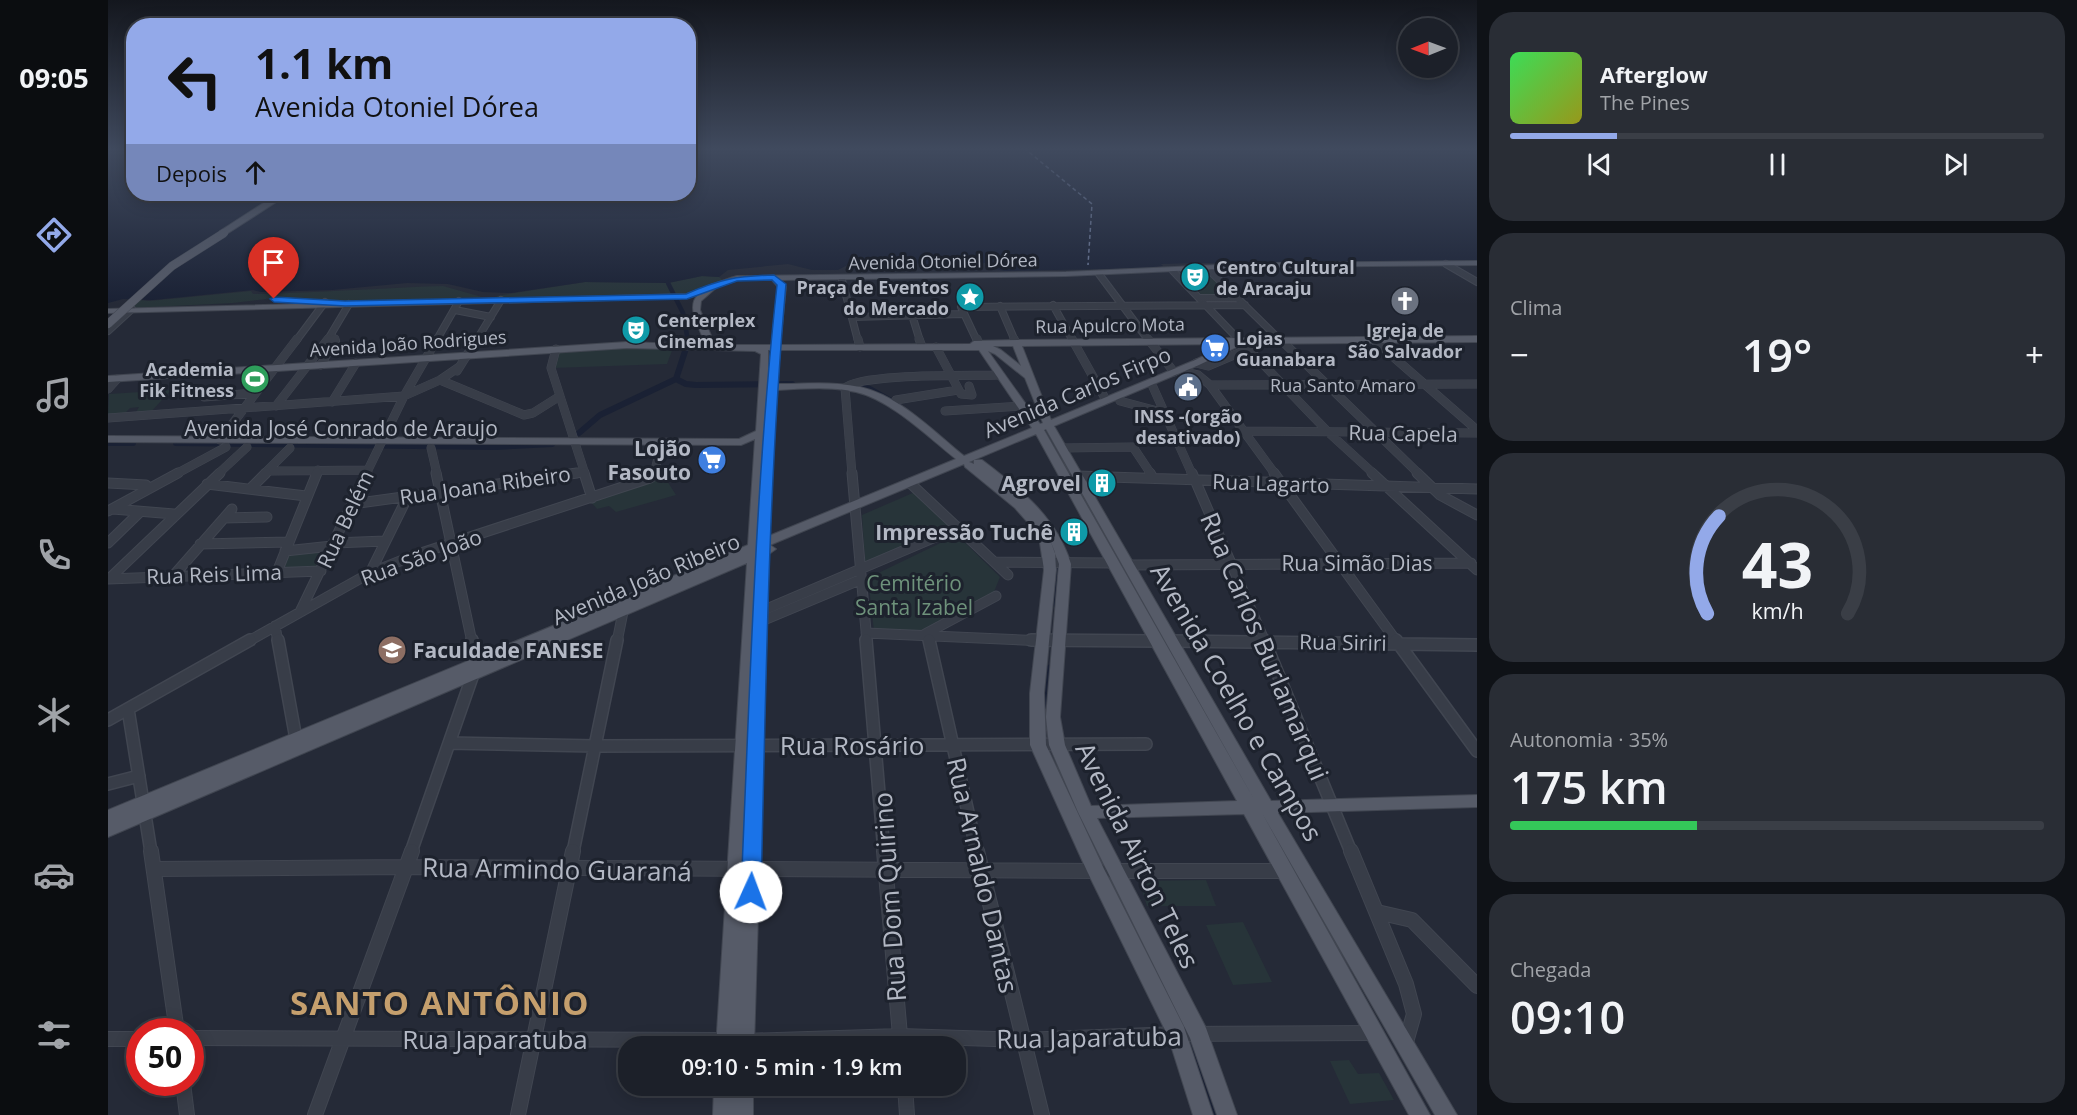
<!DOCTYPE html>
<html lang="pt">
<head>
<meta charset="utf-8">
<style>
  :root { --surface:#1c2029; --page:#292d35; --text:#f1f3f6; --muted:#a0a3a8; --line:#3a3e46; --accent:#93a9e9 }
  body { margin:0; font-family:"Open Sans",sans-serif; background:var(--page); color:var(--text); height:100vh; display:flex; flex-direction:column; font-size:22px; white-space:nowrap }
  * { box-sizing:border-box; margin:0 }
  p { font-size:20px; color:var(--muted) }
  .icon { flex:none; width:33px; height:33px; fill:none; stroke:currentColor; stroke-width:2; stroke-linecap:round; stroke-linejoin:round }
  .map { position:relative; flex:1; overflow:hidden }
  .sheet { display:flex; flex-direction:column; gap:12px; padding:12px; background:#0f1217; width:600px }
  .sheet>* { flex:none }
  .hud { position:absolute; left:18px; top:18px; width:570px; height:183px; border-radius:24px; box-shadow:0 3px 15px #0003,0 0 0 2px var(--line); background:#93a9e9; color:#111; overflow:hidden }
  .needle { width:39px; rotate:269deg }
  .controls { position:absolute; left:1290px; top:18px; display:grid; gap:12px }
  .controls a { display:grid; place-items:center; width:60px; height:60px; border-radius:50%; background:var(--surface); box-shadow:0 3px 15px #0003,0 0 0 2px var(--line); font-size:30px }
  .speed { position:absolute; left:18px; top:1018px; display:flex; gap:12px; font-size:30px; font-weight:700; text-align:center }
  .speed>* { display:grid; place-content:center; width:78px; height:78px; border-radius:50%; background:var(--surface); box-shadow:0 3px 15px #0003,0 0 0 2px var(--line); line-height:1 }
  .speed .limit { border:9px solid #d22; background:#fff; color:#111 }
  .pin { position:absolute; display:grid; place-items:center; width:51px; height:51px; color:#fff; margin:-62px -26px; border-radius:50% 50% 50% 0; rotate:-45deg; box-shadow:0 0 6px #0007 }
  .pin .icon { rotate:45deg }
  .me { position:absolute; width:66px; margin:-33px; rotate:2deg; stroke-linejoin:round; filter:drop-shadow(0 0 4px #0008) }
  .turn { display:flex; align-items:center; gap:21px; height:126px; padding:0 30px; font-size:27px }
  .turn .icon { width:78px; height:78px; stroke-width:2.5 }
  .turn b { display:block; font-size:42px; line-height:51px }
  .then { display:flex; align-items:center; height:57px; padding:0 30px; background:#0003; gap:12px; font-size:22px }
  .big { font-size:45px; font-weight:600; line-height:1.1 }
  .sheet .widget { flex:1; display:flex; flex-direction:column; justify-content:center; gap:9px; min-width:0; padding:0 21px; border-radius:24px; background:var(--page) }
  .sheet .dial { align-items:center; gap:0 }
  .dial svg { height:156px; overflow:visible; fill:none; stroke:var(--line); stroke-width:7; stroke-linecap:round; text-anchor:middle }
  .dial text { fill:var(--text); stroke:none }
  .song { display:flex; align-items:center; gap:18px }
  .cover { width:72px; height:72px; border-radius:9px; background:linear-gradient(135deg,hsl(130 70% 55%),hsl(60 70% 35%)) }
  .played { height:6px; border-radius:3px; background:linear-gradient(90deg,var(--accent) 20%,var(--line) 20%) }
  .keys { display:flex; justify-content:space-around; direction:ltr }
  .heat { display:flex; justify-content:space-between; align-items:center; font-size:33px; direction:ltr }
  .charge { height:9px; border-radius:4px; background:linear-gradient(90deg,#34c759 35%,var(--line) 0) }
  .trip { position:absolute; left:510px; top:1036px; width:348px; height:60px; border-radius:24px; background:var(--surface); box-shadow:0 3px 15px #0003,0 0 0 2px var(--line); font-weight:600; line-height:60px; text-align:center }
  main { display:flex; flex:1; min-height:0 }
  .tab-bar { display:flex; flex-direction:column; width:108px; justify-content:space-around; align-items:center; background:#0b0d10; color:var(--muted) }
  .tab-bar .icon { width:42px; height:42px }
  .tab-bar .active { color:var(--accent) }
  .tab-bar b { font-size:27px; color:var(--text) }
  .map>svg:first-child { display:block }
</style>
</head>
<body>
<main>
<nav class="tab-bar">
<b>09:05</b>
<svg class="icon active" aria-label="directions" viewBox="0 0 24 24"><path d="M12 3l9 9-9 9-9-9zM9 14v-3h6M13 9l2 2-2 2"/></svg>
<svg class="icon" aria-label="music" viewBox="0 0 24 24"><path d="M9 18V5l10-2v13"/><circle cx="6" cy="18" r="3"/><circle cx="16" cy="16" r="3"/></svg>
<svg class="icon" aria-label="phone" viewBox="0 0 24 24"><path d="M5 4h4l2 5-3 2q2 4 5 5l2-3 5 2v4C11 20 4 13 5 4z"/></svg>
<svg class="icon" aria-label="climate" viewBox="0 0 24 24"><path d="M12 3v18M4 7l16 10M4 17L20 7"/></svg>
<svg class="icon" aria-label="car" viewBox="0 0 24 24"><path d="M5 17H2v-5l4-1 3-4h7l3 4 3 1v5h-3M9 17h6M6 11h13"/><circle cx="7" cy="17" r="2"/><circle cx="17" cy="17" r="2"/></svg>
<svg class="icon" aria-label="filters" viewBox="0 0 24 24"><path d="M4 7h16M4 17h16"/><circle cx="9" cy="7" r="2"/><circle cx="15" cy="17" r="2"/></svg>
</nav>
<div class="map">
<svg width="1369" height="1115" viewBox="0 0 1369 1115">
  <rect width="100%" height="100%" fill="#252a37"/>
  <path fill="#273439" d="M1102 273C1110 283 1122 290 1127 301L1096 302 1094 295 1072 274Z
    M594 276 611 277 616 281 587 297 393 300 388 296 477 282 560 283Z
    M335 286 374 297 215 303 166 298 125 303 24 308 32 300 41 301 143 291 145 294C208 293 271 288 335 286Z
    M511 348H565L559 364 445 368 452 351Z
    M63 390 42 413 27 414 31 407 22 408 15 415 0 416 1 394Z
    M556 476 568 495 508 512 501 506 489 509 482 501Z
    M807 492 845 525 757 562 754 515Z
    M849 535 892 577 884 597 812 633 766 631 760 578Z
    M217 547 207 569 170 571 180 550Z
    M1098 880 1108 906H1039L1031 881Z
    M1135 922 1164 982 1125 985 1098 925Z
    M1241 1060 1250 1074 1271 1073 1286 1100 1242 1104 1222 1061Z"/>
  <path fill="#1a2134" d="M0 148H25L26 194H580L581 148H1369V261L1086 263 1053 264 1055 266 1042 268 897 271 886 269 877 263 826 264 757 261 745 262 730 270H704L680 264 620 270 611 277 594 276 560 283 477 282 403 293 375 292 340 284 299 283 224 290 153 292 145 290 45 300 15 299 0 303Z"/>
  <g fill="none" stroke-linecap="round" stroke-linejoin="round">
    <path stroke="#1a2134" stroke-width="4.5" d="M560 283 575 313 580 341"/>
    <path stroke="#1a2134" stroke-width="6" d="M568 379 578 384 588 385 684 384
      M747 386 762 389 785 402
      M471 433 492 415 568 379 581 339
      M0 443H25
      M68 443 388 447 444 444"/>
    <path stroke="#1a2134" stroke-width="8" d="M945 544 948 559V603"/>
    <path stroke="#1a2134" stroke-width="9" d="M936 726 942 669"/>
    <path stroke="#1a2134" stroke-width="12" d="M1077 1032 1089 1057 1106 1115"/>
    <path stroke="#717e9e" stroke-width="1.5" stroke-dasharray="4 3" stroke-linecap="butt" d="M916 148 984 204 980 265"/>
    <g stroke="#414651" stroke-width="8">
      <path id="minor-far4" d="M1338 264 1369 282
        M1065 271 1132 341
        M1103 272 1173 341
        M991 274 1041 341
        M734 280 750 341
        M1091 298H1130
        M945 305 965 341
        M892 306 907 341
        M347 310 383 317
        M804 315 812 341
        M745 317 854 314
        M0 331 24 309
        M224 336 228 341
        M188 341 217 302
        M219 341 241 304
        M328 341 351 301
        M368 341 393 300
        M869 341 853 307 1137 305"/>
    </g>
    <g stroke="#414651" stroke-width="9">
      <path id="minor-far3" d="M750 339 752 347
        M811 339 813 344
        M869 339 871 344
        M906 339 908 343
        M964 339 998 400
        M1040 339 1066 372
        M1131 339 1220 432 1266 474
        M1172 339 1311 474
        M1266 340 1369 430
        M828 347 853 394 864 395 861 386
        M448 349 443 368 477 474
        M1088 363 1100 366 1140 349
        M213 365 227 339
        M349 371 369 339
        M1081 373 1090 375 1102 385 1167 474
        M332 380 416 415 425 413 452 396
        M1102 385 1369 384
        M1045 387 1084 474
        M0 389 9 379
        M96 397 147 393
        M788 400 850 390
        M1012 401 1057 413
        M224 402 248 363
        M168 406 220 339
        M837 411 913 406
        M0 418 296 396 332 380 351 367
        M1134 431 1369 433
        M112 440 189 339
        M323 448 329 474
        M954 448 1025 447 1043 474
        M160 471 260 470
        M68 474 118 447
        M110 474 139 447
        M156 474 182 448
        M208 474 210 470
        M258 474 296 396 329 339
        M459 474 475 472
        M546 474 554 442
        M744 474 737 388C752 373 865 376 892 375"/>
    </g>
    <g stroke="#414651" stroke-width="11">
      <path id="minor-far2" d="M328 473 364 642
        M476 473 484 498
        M744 473 759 642
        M1042 473 1045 478
        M1084 473 1157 642
        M1166 473 1289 642
        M1264 473 1369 570
        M1309 473 1332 495 1369 515
        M957 480 970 476 1369 489
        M0 483 38 485
        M802 483 900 575
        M99 484 198 496
        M142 489 158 473
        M244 504 469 473
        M5 509 66 514
        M0 511 70 473
        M116 518 159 517
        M0 543 32 512
        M226 543 277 541
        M92 544 181 542
        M177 551 224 546
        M888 562 1004 563
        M1020 565 1363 563
        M169 572 209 473
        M262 573 300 496
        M66 575 124 509
        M2 578 112 473
        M0 579 213 571
        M192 612 259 473
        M649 613 851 527
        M649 623 754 579
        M167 626 170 642
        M758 633 936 641H1048
        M817 634 888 596
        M820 635 822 642
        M1065 641 1134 642
        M139 642 262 573 307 555 542 478 548 473
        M509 642 515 612 512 607"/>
    </g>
    <g stroke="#414651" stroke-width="14">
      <path id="minor-far1" d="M170 640 188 739
        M758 640 776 852
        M821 640 869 852
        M923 640 1048 641
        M1156 640 1243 852
        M1288 640 1369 751
        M1065 641 1369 645
        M20 709 43 852
        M0 720 142 640
        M341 743 487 746 1038 744
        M0 784 31 776
        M303 852 369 663 364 640
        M465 852 509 640"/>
    </g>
    <g stroke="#414651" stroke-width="16">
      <path id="minor" d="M43 851 69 1032
        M776 851 793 1047
        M869 851 934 1115
        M1243 851 1298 984 1306 1014 1298 1042
        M46 869 298 867 991 871
        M1005 871H1176
        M1269 912 1304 920 1369 986
        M82 1038 621 1040
        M0 1039H32
        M635 1041 792 1036 914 1040 1069 1034 1268 1033
        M75 1083 79 1115
        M797 1086 799 1115
        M207 1115 304 851
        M410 1115 465 851"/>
    </g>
    <g stroke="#414651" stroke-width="2">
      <path id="major" d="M1369 261V265L1153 267 958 276 672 280 678 287 672 345 862 344 866 341 908 340 1369 336V342L1135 344 1091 365 946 426 1163 801 1369 795V807L1170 813 1349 1115H1327L1154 813 1322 1115H1301L1136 814 989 818 1098 1028 1129 1115H1109L1082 1038 970 812 941 745 938 717 951 564 942 540 947 552 948 570 936 693 938 745 996 869 1076 1027 1105 1115H1085L1060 1036 979 871 922 745V693L936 570 932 543 923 526 907 508 857 467 856 464 662 545 668 549 661 554 646 1047H608L639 563 0 837V810L640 545 647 439 633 445 0 442V436L631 439 648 431 653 354 647 351 519 348 0 382V376L519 342 598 345C593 331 577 307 590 295L579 298 0 313V309L579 294C596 289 611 281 629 276L958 272 1153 263ZM630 280H664L670 287 664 345H607L592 310 593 301 609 287ZM1121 344 1085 361 943 420 914 346ZM885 346H905L913 366 893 350ZM660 350H663L660 374ZM672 350H871L924 428 856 456C825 431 792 396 752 387 725 381 696 384 669 384ZM880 351 887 354 917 378 935 423 932 424ZM668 390C694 389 722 386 748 392 783 400 820 437 848 459L661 536ZM938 429 1147 801 936 430ZM928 434 1129 801 983 806 957 745 952 717 963 564C948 516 912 489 874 460H866V464L861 462Z
        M606 1086H645V1115H605Z"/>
    </g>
    <use href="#minor-far4" stroke="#383d48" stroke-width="6"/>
    <use href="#minor-far3" stroke="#383d48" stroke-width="8"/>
    <use href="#minor-far2" stroke="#383d48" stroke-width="9"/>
    <use href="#minor-far1" stroke="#383d48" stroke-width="11"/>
    <use href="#minor" stroke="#383d48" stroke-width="14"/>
    <use href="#major" fill="#565b68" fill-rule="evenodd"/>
    <g stroke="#414651" stroke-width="8" stroke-linecap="butt">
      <path id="major-bridge-far1" d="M113 234 175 194"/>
    </g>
    <g stroke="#414651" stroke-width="9" stroke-linecap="butt">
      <path id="major-bridge" d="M0 324 64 266 116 233"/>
    </g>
    <use href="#major-bridge-far1" stroke="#565b68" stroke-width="6"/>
    <use href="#major-bridge" stroke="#565b68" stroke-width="8"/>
  </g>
  <linearGradient id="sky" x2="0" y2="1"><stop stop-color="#14171e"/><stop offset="0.49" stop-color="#404a5e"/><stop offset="1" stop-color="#404a5e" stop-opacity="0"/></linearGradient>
  <rect width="1369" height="304" fill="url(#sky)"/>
  <path fill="#1a73e8" stroke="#114b97" stroke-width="1.5" d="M666 275 678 284C660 486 658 689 653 892L650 898 643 900 636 898 633 892C642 689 647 486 669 285L664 280 629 281 579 299 237 306 166 302 162 299 166 297 237 301 578 294C612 279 629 276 666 275Z"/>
  <defs>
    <g id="theatre-disc" transform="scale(1.5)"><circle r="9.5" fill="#0f9aa8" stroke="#1d222d"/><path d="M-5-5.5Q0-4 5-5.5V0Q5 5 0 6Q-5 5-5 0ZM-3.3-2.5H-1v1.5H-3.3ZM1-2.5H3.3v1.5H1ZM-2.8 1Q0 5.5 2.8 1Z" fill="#fff"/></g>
    <g id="sight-disc" transform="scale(1.5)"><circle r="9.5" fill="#0f9aa8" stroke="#1d222d"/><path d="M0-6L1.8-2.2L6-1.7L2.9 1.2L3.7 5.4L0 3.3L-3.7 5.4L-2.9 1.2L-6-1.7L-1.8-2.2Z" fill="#fff"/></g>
    <g id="church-disc" transform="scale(1.5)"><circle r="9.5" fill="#6b7280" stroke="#1d222d"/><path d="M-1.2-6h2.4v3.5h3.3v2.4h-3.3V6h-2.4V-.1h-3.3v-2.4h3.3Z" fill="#fff"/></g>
    <g id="supermarket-disc" transform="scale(1.5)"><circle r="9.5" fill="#3f7fe0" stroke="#1d222d"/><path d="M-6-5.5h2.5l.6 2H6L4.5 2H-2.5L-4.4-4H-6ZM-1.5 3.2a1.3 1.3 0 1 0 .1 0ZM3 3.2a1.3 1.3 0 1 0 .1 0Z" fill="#fff"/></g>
    <g id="stadium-disc" transform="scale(1.5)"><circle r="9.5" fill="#2e9e5b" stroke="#1d222d"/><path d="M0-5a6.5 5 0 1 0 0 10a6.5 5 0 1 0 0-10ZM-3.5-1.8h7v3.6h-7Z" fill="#fff"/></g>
    <g id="civic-disc" transform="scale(1.5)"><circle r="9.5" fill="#5c6f8a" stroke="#1d222d"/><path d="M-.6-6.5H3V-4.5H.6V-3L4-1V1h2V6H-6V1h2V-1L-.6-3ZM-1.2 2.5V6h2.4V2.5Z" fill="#fff"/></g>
    <g id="building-disc" transform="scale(1.5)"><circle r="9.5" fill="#0f9aa8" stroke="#1d222d"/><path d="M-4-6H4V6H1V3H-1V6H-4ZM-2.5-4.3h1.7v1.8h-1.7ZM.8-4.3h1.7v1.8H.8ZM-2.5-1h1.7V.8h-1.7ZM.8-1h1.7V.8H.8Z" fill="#fff"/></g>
    <g id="university-disc" transform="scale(1.5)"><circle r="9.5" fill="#8d6e63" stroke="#1d222d"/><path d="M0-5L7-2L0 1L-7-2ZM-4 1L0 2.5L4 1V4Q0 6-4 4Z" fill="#fff"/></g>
  </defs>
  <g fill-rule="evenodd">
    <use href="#theatre-disc" x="1087" y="277"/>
    <use href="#sight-disc" x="862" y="297"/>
    <use href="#church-disc" x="1297" y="301"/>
    <use href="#theatre-disc" x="528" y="330"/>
    <use href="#supermarket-disc" x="1107" y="348"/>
    <use href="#stadium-disc" x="147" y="379"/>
    <use href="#civic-disc" x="1080" y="387"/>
    <use href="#supermarket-disc" x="604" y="460"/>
    <use href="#building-disc" x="994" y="483"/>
    <use href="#building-disc" x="966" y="532"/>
    <use href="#university-disc" x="284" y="650"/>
  </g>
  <g text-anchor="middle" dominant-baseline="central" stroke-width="6" stroke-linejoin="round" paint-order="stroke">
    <g font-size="18" fill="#b3b8c4" stroke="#1d222d">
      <text transform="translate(835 261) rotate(-1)">Avenida Otoniel Dórea</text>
      <text transform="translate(1002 325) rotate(-1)">Rua Apulcro Mota</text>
      <text transform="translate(300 343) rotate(-4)">Avenida João Rodrigues</text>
      <text x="1235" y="385">Rua Santo Amaro</text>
    </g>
    <g font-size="18" font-weight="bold" fill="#b3b8c4" stroke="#1d222d" text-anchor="start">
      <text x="1108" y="267">Centro Cultural<tspan x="1108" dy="21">de Aracaju</tspan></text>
      <text x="841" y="287" text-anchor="end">Praça de Eventos<tspan x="841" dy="21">do Mercado</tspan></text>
      <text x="549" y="320">Centerplex<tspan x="549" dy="21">Cinemas</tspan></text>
      <text x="1297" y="330" text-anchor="middle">Igreja de<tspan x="1297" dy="21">São Salvador</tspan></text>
      <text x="1128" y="338">Lojas<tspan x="1128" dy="21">Guanabara</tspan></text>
      <text x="126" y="369" text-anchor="end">Academia<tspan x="126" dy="21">Fik Fitness</tspan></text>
      <text x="1080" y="416" text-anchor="middle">INSS -(orgão<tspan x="1080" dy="21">desativado)</tspan></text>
    </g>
    <g font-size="21" fill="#b3b8c4" stroke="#1d222d">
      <text transform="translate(969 392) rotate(-23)">Avenida Carlos Firpo</text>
      <text x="233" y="428">Avenida José Conrado de Araujo</text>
      <text transform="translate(1295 433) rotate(1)">Rua Capela</text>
      <text transform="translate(1163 483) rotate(2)">Rua Lagarto</text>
      <text transform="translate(377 485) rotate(-8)">Rua Joana Ribeiro</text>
      <text transform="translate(237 519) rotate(-65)">Rua Belém</text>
      <text transform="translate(313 557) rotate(-20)">Rua São João</text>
      <text x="1249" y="563">Rua Simão Dias</text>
      <text transform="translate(106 574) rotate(-2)">Rua Reis Lima</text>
      <text transform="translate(538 579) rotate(-23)">Avenida João Ribeiro</text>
      <text transform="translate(1235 642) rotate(1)">Rua Siriri</text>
    </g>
    <g font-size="21" font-weight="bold" fill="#b3b8c4" stroke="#1d222d" text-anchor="end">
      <text x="583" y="448">Lojão<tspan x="583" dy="24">Fasouto</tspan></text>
      <text x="973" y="483">Agrovel</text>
      <text x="945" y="532">Impressão Tuchê</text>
      <text x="305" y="650" text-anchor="start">Faculdade FANESE</text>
    </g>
    <g font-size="21" fill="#6e927b" stroke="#1d222d">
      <text x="806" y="583">Cemitério<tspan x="806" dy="24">Santa Izabel</tspan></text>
    </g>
    <g font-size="26" fill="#b3b8c4" stroke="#1d222d">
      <text transform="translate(1157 646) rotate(67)">Rua Carlos Burlamarqui</text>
      <text transform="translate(1129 702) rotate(60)">Avenida Coelho e Campos</text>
      <text x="744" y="745">Rua Rosário</text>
      <text transform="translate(1030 855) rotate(64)">Avenida Airton Teles</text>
      <text transform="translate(449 869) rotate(1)">Rua Armindo Guaraná</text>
      <text transform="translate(875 875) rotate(77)">Rua Arnaldo Dantas</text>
      <text transform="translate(781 897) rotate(-94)">Rua Dom Quirino</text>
      <text transform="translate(981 1037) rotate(-1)">Rua Japaratuba</text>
      <text x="387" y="1039">Rua Japaratuba</text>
    </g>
    <g font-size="33" font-weight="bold" letter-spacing="1.5" fill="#c59f6d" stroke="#1d222d">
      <text x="332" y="1002">SANTO ANTÔNIO</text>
    </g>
  </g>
</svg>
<div class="controls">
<a><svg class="needle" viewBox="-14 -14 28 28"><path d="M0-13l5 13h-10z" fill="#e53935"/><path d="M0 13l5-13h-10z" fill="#a0a3a8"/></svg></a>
</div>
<div class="speed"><div class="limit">50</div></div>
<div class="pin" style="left:166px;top:299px;background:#d93025"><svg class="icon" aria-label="arrive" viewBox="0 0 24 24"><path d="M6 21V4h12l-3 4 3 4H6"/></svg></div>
<svg class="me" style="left:643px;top:892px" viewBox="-20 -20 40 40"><circle r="19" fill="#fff"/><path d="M0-13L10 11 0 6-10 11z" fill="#1a73e8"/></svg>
<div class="trip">09:10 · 5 min · 1.9 km</div>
<div class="hud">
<div class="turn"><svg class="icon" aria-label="left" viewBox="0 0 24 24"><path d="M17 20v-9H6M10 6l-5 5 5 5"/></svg><div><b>1.1 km</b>Avenida Otoniel Dórea</div></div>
<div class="then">Depois<svg class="icon" aria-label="ahead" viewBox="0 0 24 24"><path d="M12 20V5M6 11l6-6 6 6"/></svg></div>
</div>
</div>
<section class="sheet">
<div class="widget">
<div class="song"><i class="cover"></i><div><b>Afterglow</b><p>The Pines</p></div></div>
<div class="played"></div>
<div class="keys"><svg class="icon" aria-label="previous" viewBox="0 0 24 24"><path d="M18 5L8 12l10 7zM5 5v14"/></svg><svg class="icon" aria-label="pause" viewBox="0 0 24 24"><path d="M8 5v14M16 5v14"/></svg><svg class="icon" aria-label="next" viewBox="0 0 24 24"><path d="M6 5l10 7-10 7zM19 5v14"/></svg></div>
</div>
<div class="widget"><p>Clima</p>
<div class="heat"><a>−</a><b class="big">19°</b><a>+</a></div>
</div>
<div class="widget dial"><svg viewBox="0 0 100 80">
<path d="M14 69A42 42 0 1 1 86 69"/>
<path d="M14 69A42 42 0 0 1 20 19" stroke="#93a9e9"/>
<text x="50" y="56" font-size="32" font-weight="700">43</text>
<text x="50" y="72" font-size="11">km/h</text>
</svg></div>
<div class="widget"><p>Autonomia · 35%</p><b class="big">175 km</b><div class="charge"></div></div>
<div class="widget"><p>Chegada</p><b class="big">09:10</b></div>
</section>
</main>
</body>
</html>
